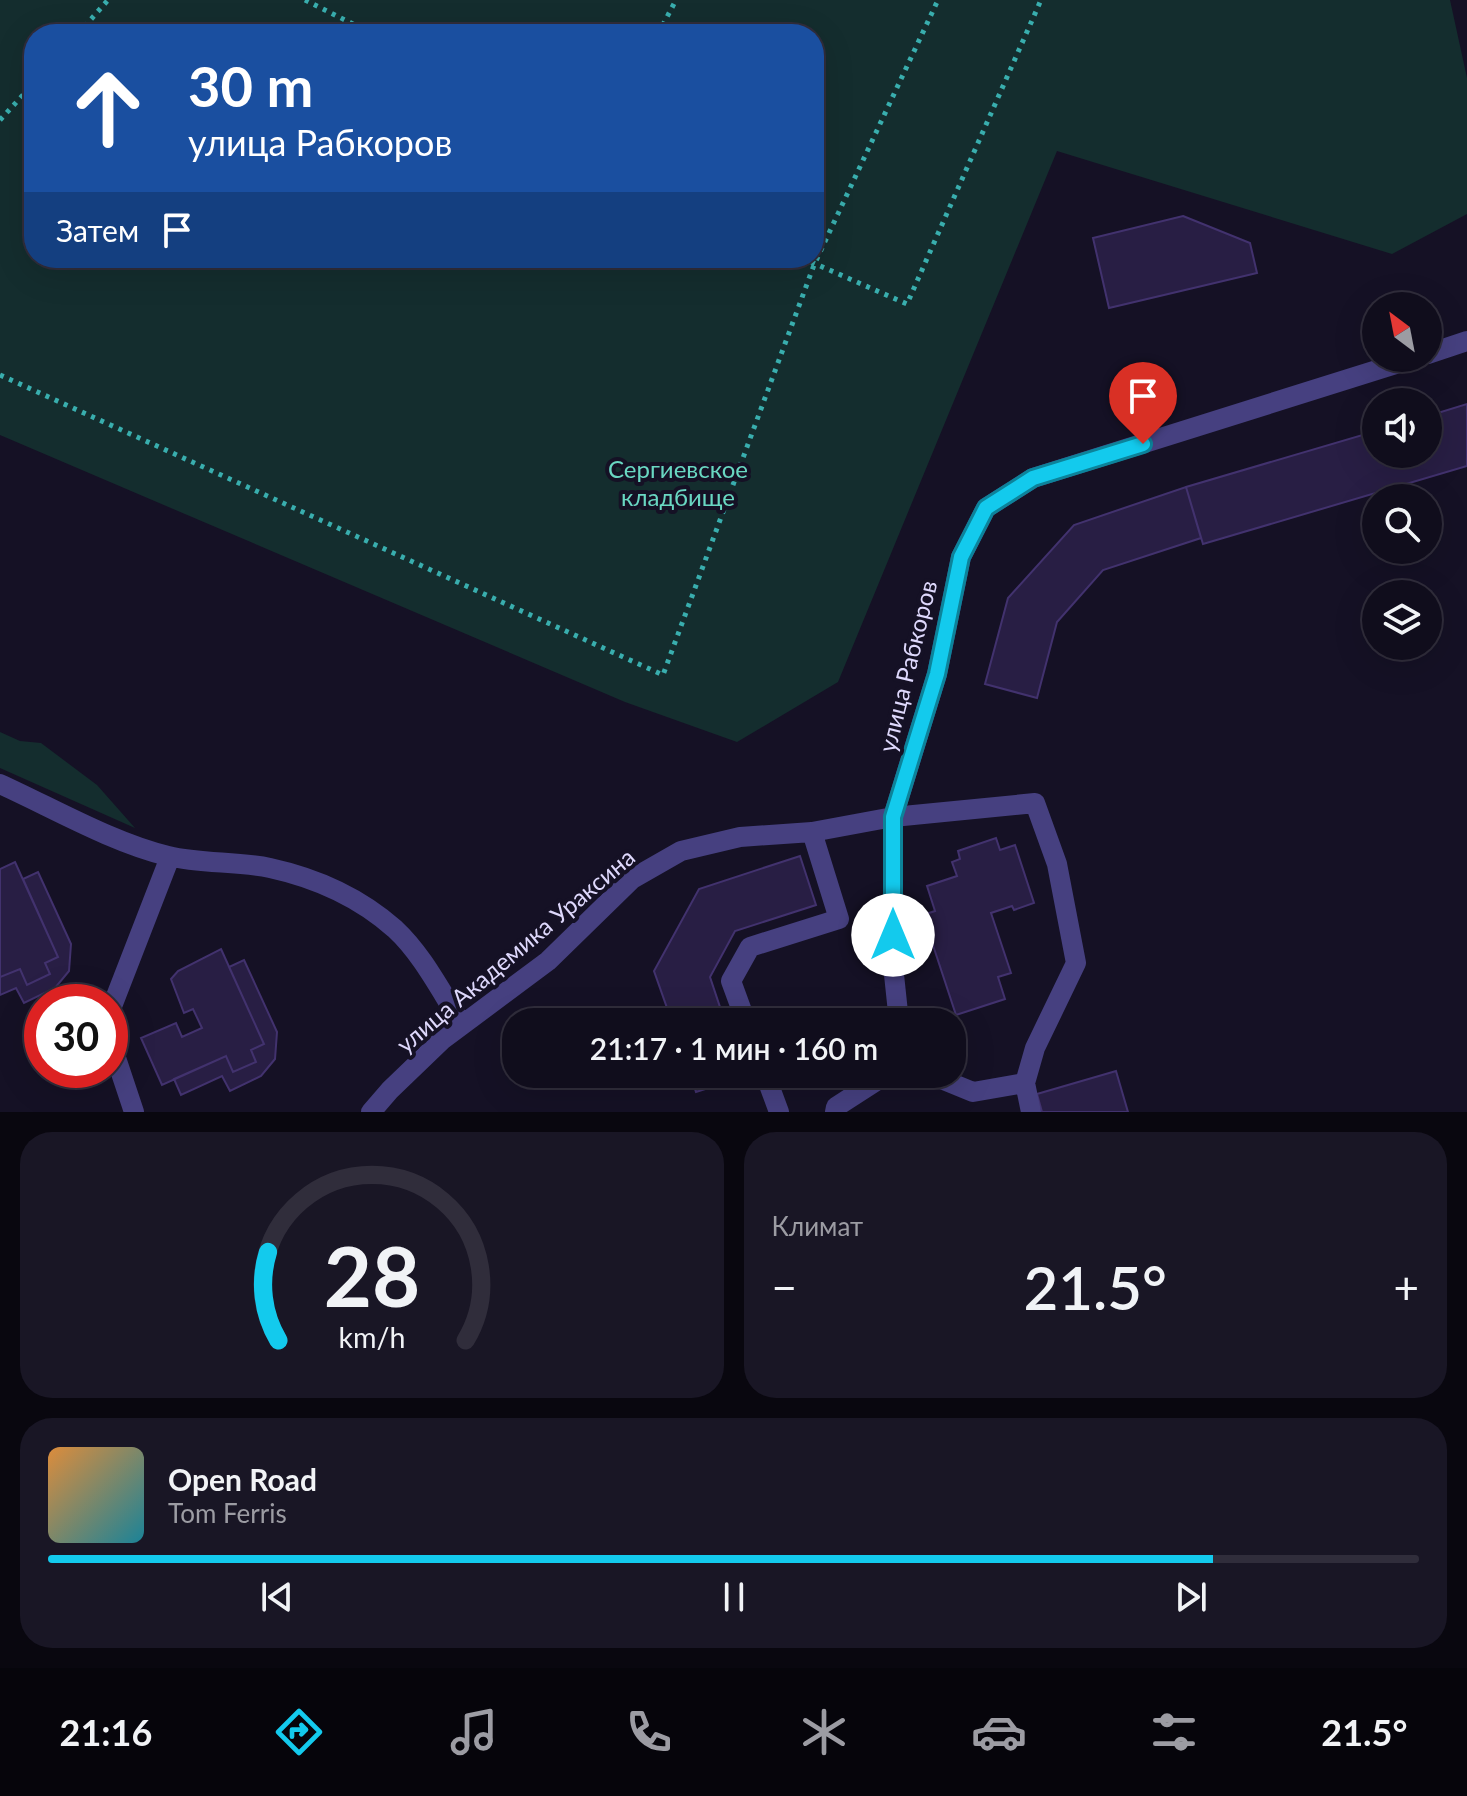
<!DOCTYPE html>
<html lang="ru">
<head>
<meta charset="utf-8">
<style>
  :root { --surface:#100d1c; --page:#191625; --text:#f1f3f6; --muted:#9c9ca3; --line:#302d3b; --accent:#13caed }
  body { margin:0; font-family:Lato,sans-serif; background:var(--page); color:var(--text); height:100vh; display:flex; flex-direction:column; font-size:30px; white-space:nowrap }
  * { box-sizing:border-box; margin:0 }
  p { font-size:26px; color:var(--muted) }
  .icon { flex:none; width:44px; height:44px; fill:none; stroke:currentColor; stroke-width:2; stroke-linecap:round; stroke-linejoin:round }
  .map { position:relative; height:1112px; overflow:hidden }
  .sheet { display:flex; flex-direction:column; gap:20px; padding:20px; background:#09070f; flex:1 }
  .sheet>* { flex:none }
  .guide { position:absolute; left:24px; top:24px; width:800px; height:244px; border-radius:32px; box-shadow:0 8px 32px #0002,0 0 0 2px var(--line); background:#1a4fa0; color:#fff; overflow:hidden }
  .needle { width:52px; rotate:328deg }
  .controls { position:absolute; left:1362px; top:292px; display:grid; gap:16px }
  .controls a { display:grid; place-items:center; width:80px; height:80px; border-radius:50%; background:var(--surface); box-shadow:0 8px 32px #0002,0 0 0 2px var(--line); font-size:40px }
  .speed { position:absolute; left:24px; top:984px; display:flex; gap:16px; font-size:40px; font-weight:700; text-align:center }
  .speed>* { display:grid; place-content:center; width:104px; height:104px; border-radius:50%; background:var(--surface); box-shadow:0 8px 32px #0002,0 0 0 2px var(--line); line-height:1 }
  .speed .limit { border:12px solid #d22; background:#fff; color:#111 }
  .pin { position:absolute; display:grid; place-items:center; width:68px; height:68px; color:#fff; margin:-82px -34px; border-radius:50% 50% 50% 0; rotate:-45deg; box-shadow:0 0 8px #0007 }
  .pin .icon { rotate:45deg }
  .me { position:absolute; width:88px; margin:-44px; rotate:0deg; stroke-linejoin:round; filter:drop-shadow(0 0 6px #0008) }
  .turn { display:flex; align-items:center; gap:28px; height:168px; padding:0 32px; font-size:36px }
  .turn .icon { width:104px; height:104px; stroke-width:2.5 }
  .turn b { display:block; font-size:56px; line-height:68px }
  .then { display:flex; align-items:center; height:76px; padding:0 32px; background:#0003; gap:16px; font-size:30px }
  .big { font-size:60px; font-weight:600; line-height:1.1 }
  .sheet .widget { flex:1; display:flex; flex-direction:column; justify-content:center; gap:12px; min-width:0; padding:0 28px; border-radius:32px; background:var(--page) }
  .sheet .dial { align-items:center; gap:0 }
  .dial svg { height:208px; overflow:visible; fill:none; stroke:var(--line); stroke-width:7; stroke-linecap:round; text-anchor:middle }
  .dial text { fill:var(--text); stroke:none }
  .song { display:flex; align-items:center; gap:24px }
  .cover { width:96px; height:96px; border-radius:12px; background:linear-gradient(135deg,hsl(30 70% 55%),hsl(190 70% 35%)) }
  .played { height:8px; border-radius:4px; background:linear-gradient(90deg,var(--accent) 85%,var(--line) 85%) }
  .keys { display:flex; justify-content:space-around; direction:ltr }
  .heat { display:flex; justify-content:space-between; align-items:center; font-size:44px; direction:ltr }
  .sheet .tiles { flex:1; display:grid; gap:20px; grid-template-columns:1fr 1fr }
  .widget:last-child { grid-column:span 2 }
  .trip { position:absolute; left:502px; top:1008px; width:464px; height:80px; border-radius:32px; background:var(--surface); box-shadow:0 8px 32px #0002,0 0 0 2px var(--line); font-weight:600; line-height:80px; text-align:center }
  .tab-bar { display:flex; height:128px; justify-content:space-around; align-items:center; background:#06050b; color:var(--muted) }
  .tab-bar .icon { width:56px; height:56px }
  .tab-bar .selected { color:var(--accent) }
  .tab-bar b { font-size:36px; color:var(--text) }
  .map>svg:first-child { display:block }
</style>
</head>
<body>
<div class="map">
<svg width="1467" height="1112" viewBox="0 0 1467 1112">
  <rect width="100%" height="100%" fill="#151125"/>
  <path fill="#142d2e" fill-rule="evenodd" d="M0 0H1450L1467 78V214L1392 254 1057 151 838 682 737 742 625 702 0 435ZM34 34H814V258H34Z
    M0 732 20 741 41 743 97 785 135 828 0 768Z"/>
  <path fill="#281e44" stroke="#42326e" stroke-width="2" d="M1183 216 1250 243 1257 273 1109 308 1093 238Z
    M1467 404V466L1203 544 1186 487 1376 431V454H1428V416Z
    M1186 487 1201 538 1103 570 1057 622 1037 698 985 684 1008 598 1074 525Z
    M996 838 1000 850 1015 845 1034 903 1014 910 1012 906 991 913 1011 973 998 977 1005 999 956 1015 923 915 935 911 927 886 957 876 952 862 960 859 958 851Z
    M800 856 816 905 735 931 710 977 725 1022H672L654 971 699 889Z
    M15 862 58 957 45 963 50 974 27 985 20 969 0 977V869Z
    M38 872 71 944 69 971 55 988 24 1003 16 988 0 995V977L20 969 27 985 50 974 45 963 58 957 23 879Z
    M221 949 264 1044 251 1050 256 1062 233 1072 226 1056 162 1085 141 1038 176 1023 182 1037 202 1028 193 1009 184 1013 171 979 178 971Z
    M244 960 277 1032 275 1059 261 1076 230 1091 222 1076 181 1095 174 1079 226 1056 233 1072 256 1062 251 1050 264 1044 229 967Z
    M1116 1071 1128 1112H1042L1037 1094Z
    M690 1074H742L743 1077 696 1092Z"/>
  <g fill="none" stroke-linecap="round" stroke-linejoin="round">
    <path stroke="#39aeae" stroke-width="5" stroke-dasharray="4 6" stroke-linecap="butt" d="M305 0 373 34
      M78 34 108 0
      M658 34 676 0
      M0 120 34 83
      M802 258 907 304 1041 0
      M0 375 663 675 814 265 938 0"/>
    <path stroke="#464080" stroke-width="20" d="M1428 354 1467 341
      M0 784C53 808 111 842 168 856 201 864 237 861 270 868 316 878 360 898 395 929 423 955 441 992 462 1024
      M110 1020 111 1009 170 857
      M746 1022 731 981 750 947 839 919 812 832
      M899 1022 893 965V817L937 674 961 557 986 508 1033 478 1415 358
      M110 1040 134 1112
      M765 1074 779 1112
      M929 1074 973 1092 1025 1083
      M371 1112 390 1090 442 1040 548 961 632 879 681 851 740 837 812 832 893 817 1035 803 1057 864 1076 963 1035 1048 1025 1083 1031 1112
      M835 1112 836 1107 887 1074"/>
  </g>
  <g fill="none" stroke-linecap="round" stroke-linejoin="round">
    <g stroke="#0c839a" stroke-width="20">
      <path id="route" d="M893 935V817L937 674 961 557 986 508 1033 478 1143 444"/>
    </g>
    <use href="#route" stroke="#13caed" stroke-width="14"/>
  </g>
  <g text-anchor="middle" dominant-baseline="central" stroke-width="8" stroke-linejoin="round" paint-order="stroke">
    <g font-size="24" fill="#69d7c2" stroke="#151125">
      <text x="678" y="468">Сергиевское<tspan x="678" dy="28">кладбище</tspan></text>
    </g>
    <g font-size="24" fill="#ded8fc" stroke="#151125">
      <text transform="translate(907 666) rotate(-76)">улица Рабкоров</text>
      <text transform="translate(515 950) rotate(-40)">улица Академика Ураксина</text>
    </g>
  </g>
</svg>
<div class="controls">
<a><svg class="needle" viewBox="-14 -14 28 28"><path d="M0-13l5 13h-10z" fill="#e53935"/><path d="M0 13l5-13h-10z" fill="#9c9ca3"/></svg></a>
<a><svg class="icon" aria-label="sound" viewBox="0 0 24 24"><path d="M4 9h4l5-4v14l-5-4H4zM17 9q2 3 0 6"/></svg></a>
<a><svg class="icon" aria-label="search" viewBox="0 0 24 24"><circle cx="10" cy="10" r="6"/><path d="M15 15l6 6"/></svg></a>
<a><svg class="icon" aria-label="layers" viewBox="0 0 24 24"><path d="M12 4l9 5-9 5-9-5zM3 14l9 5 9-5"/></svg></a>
</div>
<div class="speed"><div class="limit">30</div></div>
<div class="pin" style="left:1143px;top:444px;background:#d93025"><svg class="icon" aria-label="arrive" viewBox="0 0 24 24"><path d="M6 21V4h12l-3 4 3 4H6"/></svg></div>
<svg class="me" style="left:893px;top:935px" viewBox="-20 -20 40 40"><circle r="19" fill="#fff"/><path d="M0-13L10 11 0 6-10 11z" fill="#13caed"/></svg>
<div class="trip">21:17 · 1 мин · 160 m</div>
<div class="guide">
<div class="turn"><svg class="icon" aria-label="ahead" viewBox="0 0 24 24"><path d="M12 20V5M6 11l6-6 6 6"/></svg><div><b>30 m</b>улица Рабкоров</div></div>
<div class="then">Затем<svg class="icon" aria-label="arrive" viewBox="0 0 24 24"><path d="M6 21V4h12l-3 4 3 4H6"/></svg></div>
</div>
</div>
<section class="sheet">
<div class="tiles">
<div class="widget dial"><svg viewBox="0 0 100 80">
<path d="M14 69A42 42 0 1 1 86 69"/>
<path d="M14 69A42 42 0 0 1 10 35" stroke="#13caed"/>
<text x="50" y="56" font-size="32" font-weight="700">28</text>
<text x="50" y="72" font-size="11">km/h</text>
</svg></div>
<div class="widget"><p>Климат</p>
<div class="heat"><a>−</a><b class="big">21.5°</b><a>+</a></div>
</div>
<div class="widget">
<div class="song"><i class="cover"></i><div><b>Open Road</b><p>Tom Ferris</p></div></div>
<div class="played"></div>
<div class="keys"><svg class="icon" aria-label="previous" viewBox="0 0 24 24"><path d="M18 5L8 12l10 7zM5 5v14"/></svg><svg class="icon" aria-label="pause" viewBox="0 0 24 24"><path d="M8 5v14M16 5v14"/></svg><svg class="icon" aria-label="next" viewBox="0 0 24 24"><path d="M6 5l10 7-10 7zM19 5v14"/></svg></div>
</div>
</div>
</section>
<nav class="tab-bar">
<b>21:16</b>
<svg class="icon selected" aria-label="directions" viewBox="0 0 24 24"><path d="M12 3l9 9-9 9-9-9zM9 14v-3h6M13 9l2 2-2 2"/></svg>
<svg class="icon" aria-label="music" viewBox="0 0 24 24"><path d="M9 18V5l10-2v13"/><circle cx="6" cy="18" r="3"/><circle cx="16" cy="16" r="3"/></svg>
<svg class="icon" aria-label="phone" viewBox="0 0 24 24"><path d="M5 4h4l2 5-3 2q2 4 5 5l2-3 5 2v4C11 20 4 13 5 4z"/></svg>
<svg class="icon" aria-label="climate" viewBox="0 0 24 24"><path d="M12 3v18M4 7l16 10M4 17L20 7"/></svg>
<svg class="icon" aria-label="car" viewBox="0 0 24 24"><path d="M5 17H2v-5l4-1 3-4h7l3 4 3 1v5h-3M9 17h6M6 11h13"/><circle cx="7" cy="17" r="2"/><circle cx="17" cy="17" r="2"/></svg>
<svg class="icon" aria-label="filters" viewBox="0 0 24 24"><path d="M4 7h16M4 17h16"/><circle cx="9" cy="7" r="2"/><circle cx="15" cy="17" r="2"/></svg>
<b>21.5°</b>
</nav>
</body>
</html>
